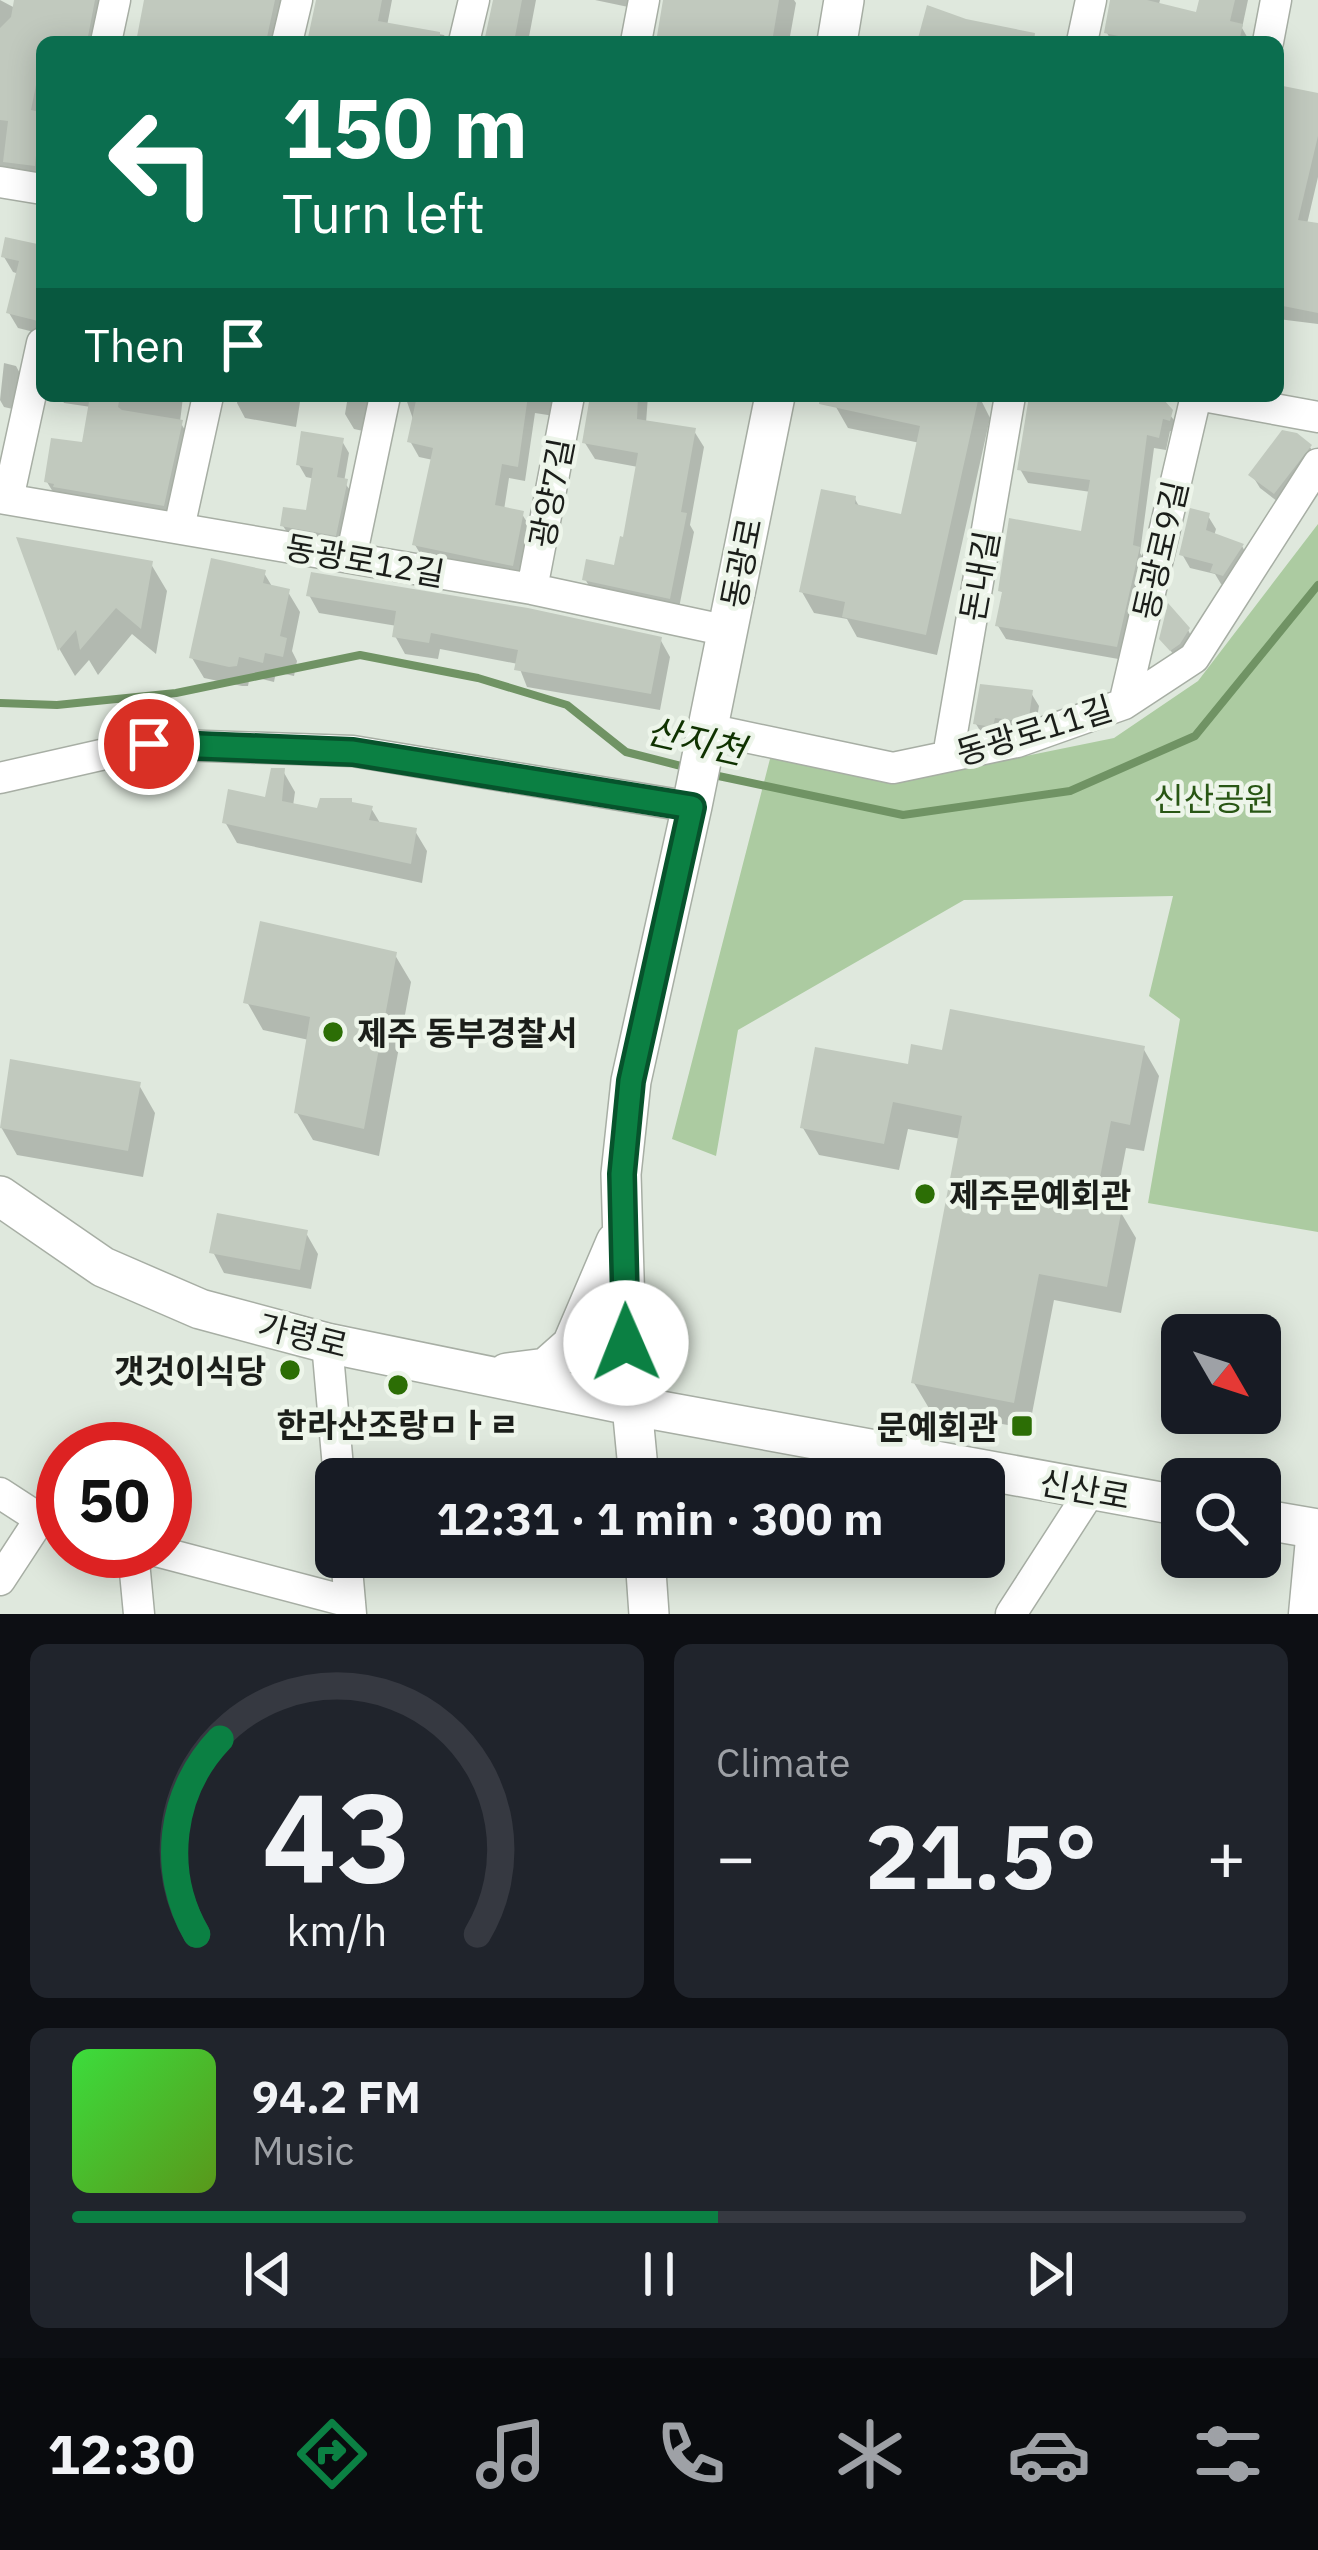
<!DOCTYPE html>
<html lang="en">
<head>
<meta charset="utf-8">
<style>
  :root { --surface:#171b24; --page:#20242c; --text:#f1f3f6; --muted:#9ea1a6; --line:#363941; --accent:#0b8043 }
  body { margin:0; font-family:"IBM Plex Sans","Noto Sans KR",sans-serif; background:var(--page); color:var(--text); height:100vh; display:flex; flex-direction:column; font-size:45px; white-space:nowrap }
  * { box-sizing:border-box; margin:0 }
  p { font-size:39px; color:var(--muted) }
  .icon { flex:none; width:66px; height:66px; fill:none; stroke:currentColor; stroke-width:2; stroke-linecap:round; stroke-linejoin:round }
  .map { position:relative; height:1614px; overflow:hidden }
  .panel { display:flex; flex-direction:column; gap:30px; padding:30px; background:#0d0f14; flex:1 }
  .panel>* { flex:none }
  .guide { position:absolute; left:36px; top:36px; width:1248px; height:366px; border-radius:18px; box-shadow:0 6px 30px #0003; background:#0b6e4f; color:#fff; overflow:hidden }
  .needle { width:78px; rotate:129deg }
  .controls { position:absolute; left:1161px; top:1314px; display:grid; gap:24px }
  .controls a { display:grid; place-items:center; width:120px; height:120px; border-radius:18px; background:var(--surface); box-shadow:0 6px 30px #0003; font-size:60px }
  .speed { position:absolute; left:36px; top:1422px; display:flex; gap:24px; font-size:60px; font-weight:700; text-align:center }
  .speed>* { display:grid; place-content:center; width:156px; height:156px; border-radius:50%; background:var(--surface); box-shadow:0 6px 30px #0003; line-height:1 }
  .speed .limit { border:18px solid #d22; background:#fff; color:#111 }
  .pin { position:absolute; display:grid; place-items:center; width:102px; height:102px; color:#fff; margin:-51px; border:6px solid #fff; border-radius:50%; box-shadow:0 3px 12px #0007 }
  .me { position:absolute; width:132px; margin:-66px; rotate:359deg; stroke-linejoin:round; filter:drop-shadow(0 0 9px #0008) }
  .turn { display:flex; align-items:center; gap:42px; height:252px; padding:0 48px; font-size:54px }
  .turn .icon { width:156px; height:156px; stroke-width:2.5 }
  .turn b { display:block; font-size:84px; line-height:102px }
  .then { display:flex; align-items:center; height:114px; padding:0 48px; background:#0003; gap:24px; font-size:45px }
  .big { font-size:90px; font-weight:800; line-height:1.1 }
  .panel .tile { flex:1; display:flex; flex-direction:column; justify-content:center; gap:18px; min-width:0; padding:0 42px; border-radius:18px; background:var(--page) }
  .panel .dial { align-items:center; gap:0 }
  .dial svg { height:312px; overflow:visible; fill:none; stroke:var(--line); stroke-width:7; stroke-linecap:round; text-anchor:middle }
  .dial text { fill:var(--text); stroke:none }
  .song { display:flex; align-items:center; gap:36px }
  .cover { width:144px; height:144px; border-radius:18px; background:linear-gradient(135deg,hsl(120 70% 55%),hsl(90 70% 35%)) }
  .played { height:12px; border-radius:6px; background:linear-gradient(90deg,var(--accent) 55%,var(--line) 55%) }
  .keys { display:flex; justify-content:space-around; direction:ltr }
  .heat { display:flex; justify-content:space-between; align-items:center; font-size:66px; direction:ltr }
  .panel .tiles { flex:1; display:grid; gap:30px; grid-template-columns:1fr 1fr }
  .tile:last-child { grid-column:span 2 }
  .trip { position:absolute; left:315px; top:1458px; width:690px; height:120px; border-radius:18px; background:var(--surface); box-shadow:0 6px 30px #0003; font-weight:800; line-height:120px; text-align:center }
  .dock { display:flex; height:192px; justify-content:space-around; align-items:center; background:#090b0e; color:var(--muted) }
  .dock .icon { width:84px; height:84px }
  .dock .current { color:var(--accent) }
  .dock b { font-size:54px; color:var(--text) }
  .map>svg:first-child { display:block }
</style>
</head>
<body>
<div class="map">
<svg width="1318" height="1614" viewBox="0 0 1318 1614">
  <rect width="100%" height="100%" fill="#dfe8dd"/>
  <path fill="#accba1" d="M1318 524V1232L1148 1203 1180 1019 1149 996 1173 896 964 900 738 1030 716 1156 672 1139 771 755 898 782 1114 738 1198 681Z"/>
  <path fill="#0003" d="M0 0 15 8 17 0H106L97 42H42V180L0 176Z
    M147 0H286L277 42H139Z
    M334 0H392L387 26 444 35 448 42H310Z
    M495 0H536L528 42H487Z
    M595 0H634L633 8Z
    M666 0H794L796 3 789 42H659Z
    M1112 0H1160L1158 8 1199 15 1202 0H1248L1242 28 1250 42H1112L1107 33Z
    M1278 88 1318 96V177L1307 224 1318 226V324L1278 319Z
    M42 248V334L18 328 9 313 19 274 13 272 4 257Z
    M4 363 16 366 23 379 17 410 4 407 0 400Z
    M60 396H198L183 397 180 422 190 438 172 520 56 497 47 482 84 446 91 407 64 403Z
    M238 396H301L296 427 245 418 237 403Z
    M348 396H385L368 432 354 429 345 414Z
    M556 396 554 416 535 413 525 481 509 478 504 510 522 514 531 529 520 580 424 560 415 545 433 460 419 457 410 441 414 422 405 396Z
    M591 396H648L646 423 694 431 704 447 690 525 694 532 678 613 595 596 585 579 616 568 626 540 638 467 595 459 585 443Z
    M838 396H979L990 418 937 655 857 637 847 619 814 613 802 592 855 499 860 508 903 518 920 443 848 428 836 407Z
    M1031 396H1156L1179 427 1177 433 1170 431 1166 450 1154 448 1140 553 1146 563 1124 660 1006 639 998 626 1004 597 1001 590 1084 534 1091 492 1028 483 1020 469Z
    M342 441 349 453 344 482 353 494 342 547 291 538 283 526 309 514 315 479 306 477 299 465Z
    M1310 447 1317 460 1282 505 1260 488 1252 475Z
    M1208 516 1216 529 1214 536 1242 546 1249 559 1231 588 1221 584 1215 574 1190 568 1182 554Z
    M20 541 151 564 167 591 156 654 132 634 98 675 89 660 75 676 60 650Z
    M264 573 273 588 288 592 300 612 292 651 297 661 294 676 276 672 274 682 250 676 248 686H242L204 678 192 658Z
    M309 595 660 639 670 657 660 710 527 687 518 664 440 649 438 659 405 654 395 636 397 626 319 613Z
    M1188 630 1195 643 1179 662 1162 639Z
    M1031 693 1039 706 1035 730 1027 733 1001 730 999 739 984 737 976 724Z
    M283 771 295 792 293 806 319 811 371 808 380 823 415 831 427 851 422 883 237 843 225 822 267 801Z
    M395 955 411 982 379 1156 313 1140 297 1113 309 1040 263 1030 247 1002Z
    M1143 1048 1159 1076 1144 1151 1126 1148 1114 1210 1120 1211 1136 1238 1121 1313 1054 1300 1029 1429 930 1410 914 1383 961 1139 908 1129 899 1170 819 1155 803 1128 910 1068 944 1053Z
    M139 1085 155 1113 143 1177 17 1155 1 1127Z
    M306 1233 318 1254 311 1289 224 1273 213 1252Z"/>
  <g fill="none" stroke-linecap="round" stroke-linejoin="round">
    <path stroke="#709364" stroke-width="8" d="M0 703 57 705 176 693 360 655 478 678 567 705 626 752 689 768
      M709 774 903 815 1070 791 1195 736 1318 585"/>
  </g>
  <path fill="#c1c9be" d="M14 0H95L87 42H42V71L39 70 31 110 40 112 35 166 3 162 8 121 0 120V28L11 17Z
    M144 0H275L266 42H136Z
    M316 0H382L378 21 440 32V42H307Z
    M493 0H522L514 42H484Z
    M663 0H779L772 42H656Z
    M1110 0H1147L1196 12 1199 0H1235L1230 21 1243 24 1239 42H1147L1104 33Z
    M927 5 966 19 1035 33 1034 42H917Z
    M1278 85 1318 93V136L1298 220 1318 223V313L1278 305Z
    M5 237 42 245V322L6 313 19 261 1 257Z
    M90 396H120L118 407 122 410 183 420 164 506 53 487 54 484 44 482 51 438 82 442Z
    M417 396H528L518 467 502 464 495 505 524 511 513 566 412 545 433 448 407 442Z
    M590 396H638L637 419 696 428 681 512 687 513 670 599 582 580 586 559 614 565 620 536 623 537 638 453 582 443Z
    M820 396H979L926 635 842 617 845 602 799 592 821 489 856 496 855 504 901 514 920 426 819 404Z
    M1029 396H1143L1164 400 1173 410 1170 421 1163 419 1159 438 1147 435 1133 545 1140 547 1117 647 995 626 1002 592 998 591 1009 518 1081 531 1090 480 1017 470Z
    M1282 430 1297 433 1312 445 1274 494 1248 475Z
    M301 431 344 438 337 477 348 479 336 536 280 526 283 507 306 510 313 468 296 465Z
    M1190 508 1210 513 1206 530 1244 544 1223 576 1210 572 1213 564 1179 555Z
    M16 537 153 561 141 629 116 608 80 650 76 630 58 651Z
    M211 558 266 570 263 583 290 589 280 636 287 638 283 657 265 653 263 663 239 657 237 666 229 667 189 658Z
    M311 572 528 608 662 637 651 694 514 670 518 650 431 633 429 643 392 637 396 611 306 596Z
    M1168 603 1190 628 1180 644 1170 651 1159 639Z
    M980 684 1033 690 1029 717 1018 721 995 718 993 727 973 724Z
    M271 768H285L282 801 317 808 320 798H352V802L373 806 369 820 417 828 411 864 222 823 228 789 265 797Z
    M260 921 397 952 364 1129 294 1113 310 1017 243 1003Z
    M950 1009 1145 1046 1130 1125 1111 1121 1095 1203 1122 1208 1107 1287 1039 1274 1014 1403 911 1383 962 1116 893 1102 884 1144 800 1128 815 1047 908 1064 911 1044 942 1050Z
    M10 1059 141 1082 128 1151 0 1128Z
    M217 1213 308 1230 300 1270 209 1253Z"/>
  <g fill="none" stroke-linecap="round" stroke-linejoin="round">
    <g stroke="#a7aea4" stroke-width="33">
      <path id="minor" d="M106 42 115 0
        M287 42 297 0
        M464 42 474 0
        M636 42 644 0
        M1082 42 1091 0
        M1268 42 1276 0
        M0 182 42 189
        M1203 396 1318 417
        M0 498 532 589 728 631
        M8 499 42 343
        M179 528 208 396
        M351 558 385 396
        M532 589 569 396
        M1124 704 1196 396
        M708 729 893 768 1017 742 1124 704 1194 658 1318 464
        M948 756 1010 396
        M0 778 149 744 353 751 692 807
        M327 1343 339 1479
        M0 1493 40 1519 63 1525
        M133 1551 139 1614
        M156 1551 350 1602
        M346 1557 351 1614
        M0 1580 40 1519
        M1011 1614 1091 1490
        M1304 1614 1312 1528"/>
    </g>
    <g stroke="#a7aea4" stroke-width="42">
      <path id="major" d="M837 42 844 0
        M0 1196 103 1267 200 1309 327 1343 634 1406 1182 1506
        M507 1373 546 1368 572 1345 616 1242
        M639 1479 626 1343 621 1174 631 1081 692 806 775 396
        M1260 1519 1318 1529
        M645 1557 649 1614"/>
    </g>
    <use href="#minor" stroke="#fff" stroke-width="30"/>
    <use href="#major" stroke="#fff" stroke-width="39"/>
  </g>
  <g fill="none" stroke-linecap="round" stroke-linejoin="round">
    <g stroke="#07532c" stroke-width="30">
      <path id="route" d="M149 744 353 752 692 807 631 1081 622 1174 626 1343"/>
    </g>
    <use href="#route" stroke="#0b8043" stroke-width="21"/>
  </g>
  <g fill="#2c6e05" stroke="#edf5ea" stroke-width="4.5">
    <circle cx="333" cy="1032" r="12"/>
    <circle cx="925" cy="1194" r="12"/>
    <circle cx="290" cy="1370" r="12"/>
    <circle cx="398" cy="1385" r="12"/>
    <rect x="1010" y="1414" width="24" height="24" rx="6"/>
  </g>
  <g text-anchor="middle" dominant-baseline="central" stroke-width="9" stroke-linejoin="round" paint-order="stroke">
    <g font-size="33" fill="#1b1e1a" stroke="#edf5ea">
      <text transform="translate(551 493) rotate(-79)">광양7길</text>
      <text transform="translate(1160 550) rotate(-77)">동광로9길</text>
      <text transform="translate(365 560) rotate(10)">동광로12길</text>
      <text transform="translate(741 563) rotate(-79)">동광로</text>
      <text transform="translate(979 576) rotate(-80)">돈내길</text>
      <text transform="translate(1034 730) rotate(-17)">동광로11길</text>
      <text transform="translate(303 1335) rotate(14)">가령로</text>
      <text transform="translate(1085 1489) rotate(10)">신산로</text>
    </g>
    <g font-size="33" fill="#285614" stroke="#edf5ea">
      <text x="1214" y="798">신산공원</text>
    </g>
    <g font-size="33" font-weight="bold" fill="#1b1e1a" stroke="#edf5ea" text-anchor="start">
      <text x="357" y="1032">제주 동부경찰서</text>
      <text x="949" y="1194">제주문예회관</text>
      <text x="266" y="1370" text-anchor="end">갯것이식당</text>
      <text x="398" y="1424" text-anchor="middle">한라산조랑ㅁㅏㄹ</text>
      <text x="998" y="1426" text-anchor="end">문예회관</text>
    </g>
    <g font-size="36" font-style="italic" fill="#0f3200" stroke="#edf5ea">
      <text transform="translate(696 740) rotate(13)">산지천</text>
    </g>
  </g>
</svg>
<div class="controls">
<a><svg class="needle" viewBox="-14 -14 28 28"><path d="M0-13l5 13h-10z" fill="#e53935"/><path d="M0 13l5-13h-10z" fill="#9ea1a6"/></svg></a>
<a><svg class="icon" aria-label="search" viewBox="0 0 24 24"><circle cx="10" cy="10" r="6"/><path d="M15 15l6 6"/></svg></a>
</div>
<div class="speed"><div class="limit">50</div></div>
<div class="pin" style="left:149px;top:744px;background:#d93025"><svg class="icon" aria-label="arrive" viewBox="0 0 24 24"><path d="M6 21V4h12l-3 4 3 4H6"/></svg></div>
<svg class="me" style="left:626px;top:1343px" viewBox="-20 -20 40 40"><circle r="19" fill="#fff"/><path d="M0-13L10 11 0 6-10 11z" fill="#0b8043"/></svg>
<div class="trip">12:31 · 1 min · 300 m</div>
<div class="guide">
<div class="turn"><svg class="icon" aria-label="left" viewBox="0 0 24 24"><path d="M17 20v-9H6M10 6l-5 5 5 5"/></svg><div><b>150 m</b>Turn left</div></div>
<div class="then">Then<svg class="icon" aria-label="arrive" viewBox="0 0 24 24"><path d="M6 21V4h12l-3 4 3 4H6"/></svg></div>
</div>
</div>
<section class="panel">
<div class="tiles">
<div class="tile dial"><svg viewBox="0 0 100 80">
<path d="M14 69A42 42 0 1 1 86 69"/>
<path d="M14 69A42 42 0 0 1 20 19" stroke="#0b8043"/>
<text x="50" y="56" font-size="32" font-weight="700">43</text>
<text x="50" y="72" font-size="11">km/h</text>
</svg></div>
<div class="tile"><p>Climate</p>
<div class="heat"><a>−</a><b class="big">21.5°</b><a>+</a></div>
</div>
<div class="tile">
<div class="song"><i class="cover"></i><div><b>94.2 FM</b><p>Music</p></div></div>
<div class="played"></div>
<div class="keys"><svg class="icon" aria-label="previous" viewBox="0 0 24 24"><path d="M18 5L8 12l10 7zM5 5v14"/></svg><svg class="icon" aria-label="pause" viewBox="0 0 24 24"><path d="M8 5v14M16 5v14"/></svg><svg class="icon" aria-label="next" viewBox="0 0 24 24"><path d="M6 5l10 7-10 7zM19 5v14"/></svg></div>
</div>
</div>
</section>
<nav class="dock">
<b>12:30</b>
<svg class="icon current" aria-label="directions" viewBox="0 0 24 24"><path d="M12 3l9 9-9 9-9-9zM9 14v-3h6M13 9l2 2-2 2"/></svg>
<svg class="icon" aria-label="music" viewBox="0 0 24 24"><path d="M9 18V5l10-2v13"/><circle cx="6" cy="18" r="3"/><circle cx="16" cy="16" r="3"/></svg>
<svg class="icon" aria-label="phone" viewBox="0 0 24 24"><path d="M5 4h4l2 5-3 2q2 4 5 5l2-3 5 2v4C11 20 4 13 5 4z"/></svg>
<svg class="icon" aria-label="climate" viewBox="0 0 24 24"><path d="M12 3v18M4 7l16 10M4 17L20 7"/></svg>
<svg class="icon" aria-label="car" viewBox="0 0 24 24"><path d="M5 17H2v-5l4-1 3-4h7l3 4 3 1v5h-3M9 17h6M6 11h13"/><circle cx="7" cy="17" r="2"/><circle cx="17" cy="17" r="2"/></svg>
<svg class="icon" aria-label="filters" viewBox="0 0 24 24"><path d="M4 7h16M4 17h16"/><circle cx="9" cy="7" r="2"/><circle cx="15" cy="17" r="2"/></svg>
</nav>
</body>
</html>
